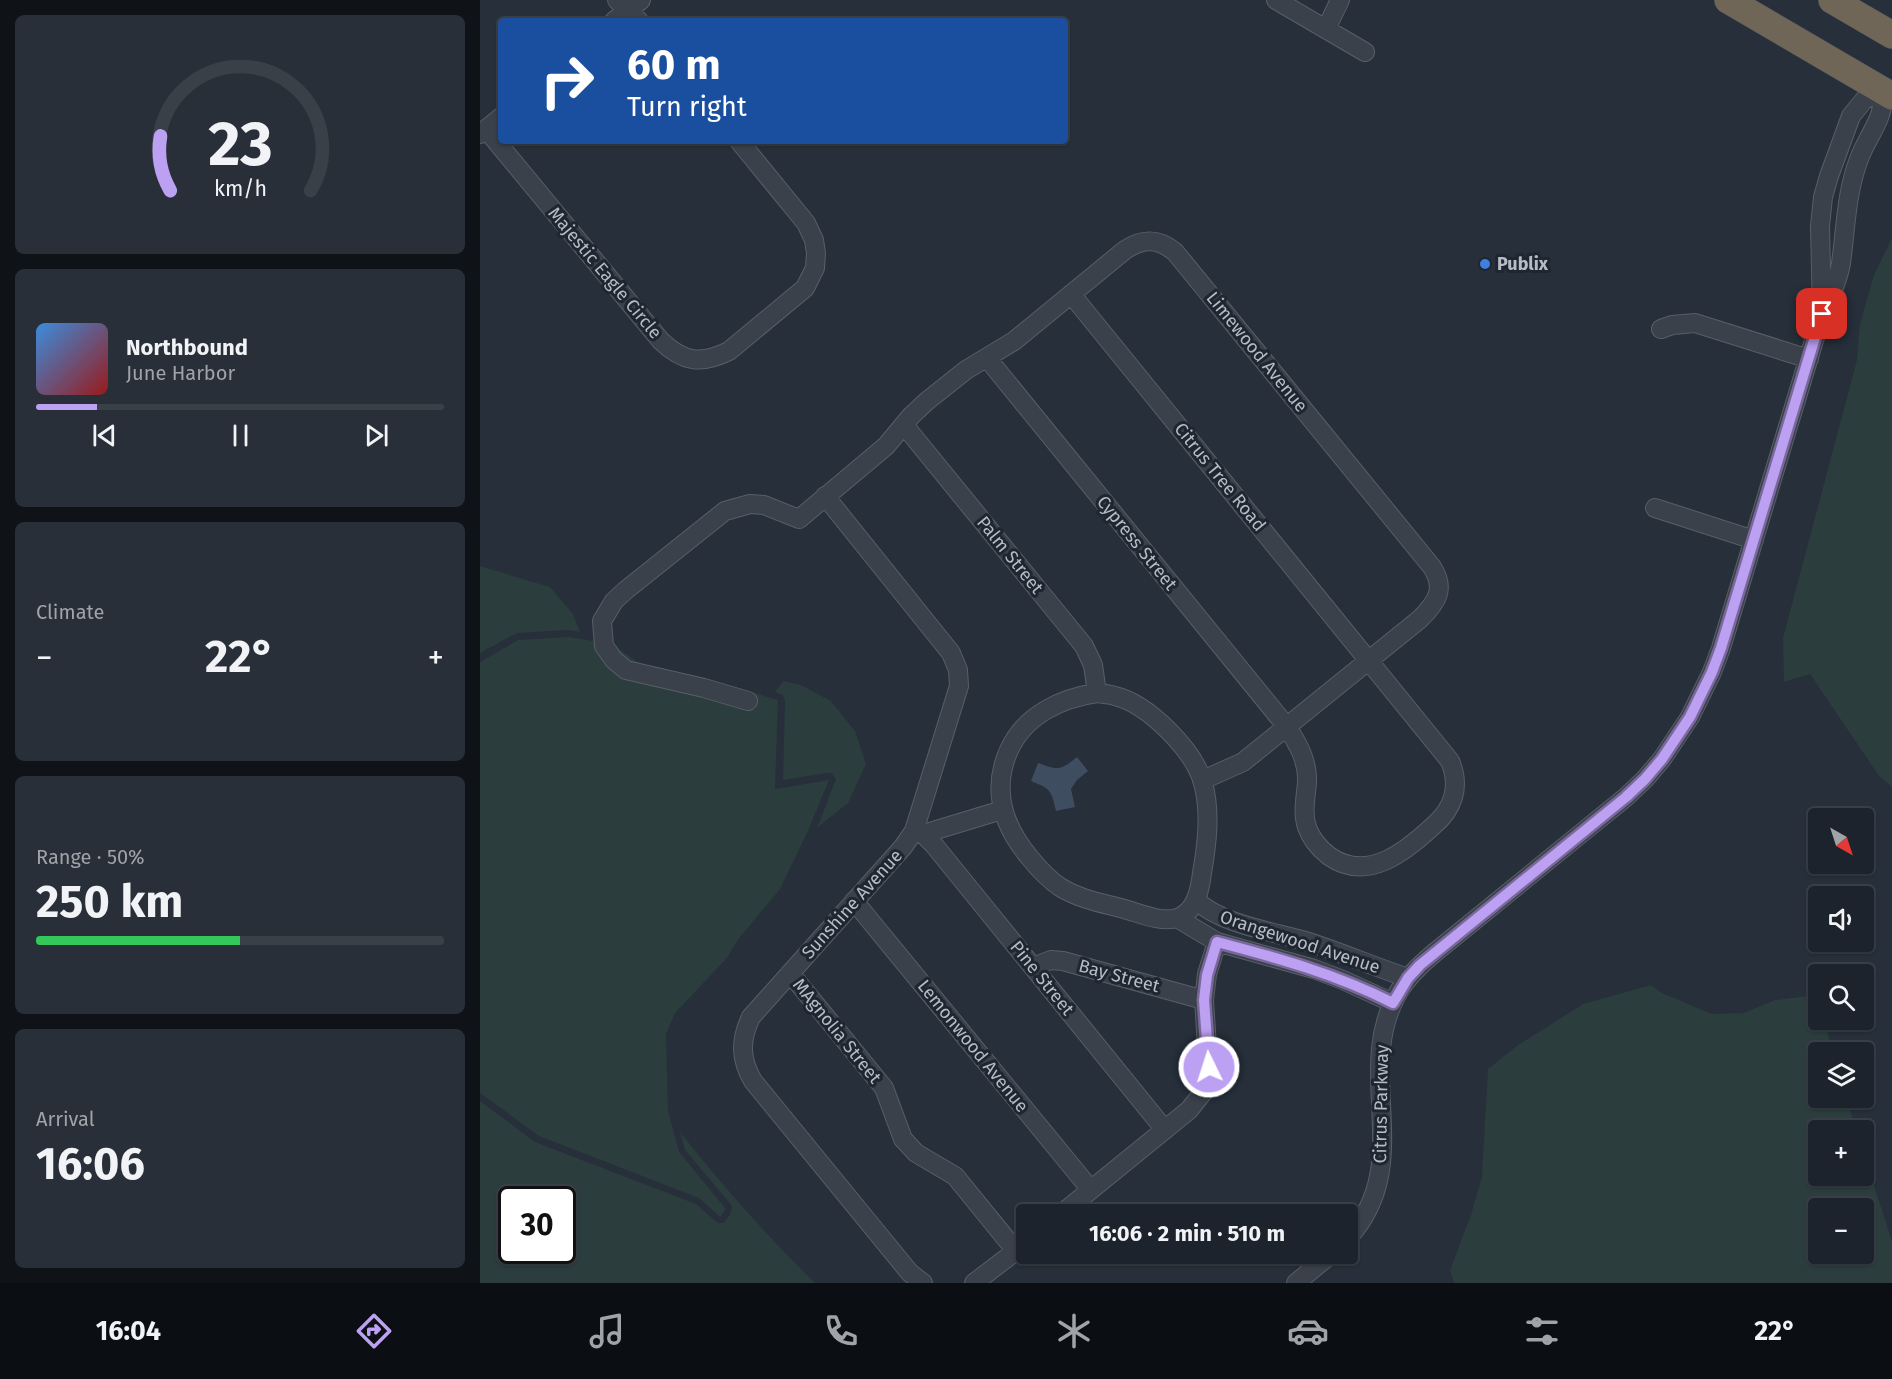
<!DOCTYPE html>
<html lang="en">
<head>
<meta charset="utf-8">
<style>
  :root { --surface:#1c232c; --page:#292f38; --text:#f1f3f6; --muted:#a0a4a9; --line:#3a4048; --accent:#bca0f2 }
  body { margin:0; font-family:"Fira Sans",sans-serif; background:var(--page); color:var(--text); height:100vh; display:flex; flex-direction:column; font-size:22px; white-space:nowrap }
  * { box-sizing:border-box; margin:0 }
  p { font-size:20px; color:var(--muted) }
  .icon { flex:none; width:33px; height:33px; fill:none; stroke:currentColor; stroke-width:2; stroke-linecap:round; stroke-linejoin:round }
  .map { position:relative; flex:1; overflow:hidden }
  .drawer { display:flex; flex-direction:column; gap:15px; padding:15px; background:#0f1318; width:480px }
  .drawer>* { flex:none }
  .top-card { position:absolute; left:18px; top:18px; width:570px; height:126px; border-radius:6px; box-shadow:0 2px 4px #0004,0 0 0 2px var(--line); background:#1a4fa0; color:#fff; overflow:hidden }
  .needle { width:39px; rotate:141deg }
  .tools { position:absolute; left:1328px; top:808px; display:grid; gap:12px }
  .tools a { display:grid; place-items:center; width:66px; height:66px; border-radius:6px; background:var(--surface); box-shadow:0 2px 4px #0004,0 0 0 2px var(--line); font-size:30px }
  .speed { position:absolute; left:18px; top:1186px; display:flex; gap:12px; font-size:30px; font-weight:700; text-align:center }
  .speed>* { display:grid; place-content:center; width:78px; height:78px; border-radius:50%; background:var(--surface); box-shadow:0 2px 4px #0004,0 0 0 2px var(--line); line-height:1 }
  .speed .limit { border:3px solid #111; border-radius:9px; background:#fff; color:#111 }
  .pin { position:absolute; display:grid; place-items:center; width:51px; height:51px; color:#fff; margin:-26px; border-radius:12px; box-shadow:0 3px 9px #0006 }
  .me { position:absolute; width:66px; margin:-33px; rotate:356deg; stroke-linejoin:round; filter:drop-shadow(0 0 4px #0008) }
  .turn { display:flex; align-items:center; gap:21px; height:126px; padding:0 30px; font-size:27px }
  .turn .icon { width:78px; height:78px; stroke-width:2.5 }
  .turn b { display:block; font-size:42px; line-height:51px }
  .big { font-size:45px; font-weight:700; line-height:1.1 }
  .drawer .widget { flex:1; display:flex; flex-direction:column; justify-content:center; gap:9px; min-width:0; padding:0 21px; border-radius:9px; background:var(--page) }
  .drawer .dial { align-items:center; gap:0 }
  .dial svg { height:156px; overflow:visible; fill:none; stroke:var(--line); stroke-width:7; stroke-linecap:round; text-anchor:middle }
  .dial text { fill:var(--text); stroke:none }
  .song { display:flex; align-items:center; gap:18px }
  .cover { width:72px; height:72px; border-radius:9px; background:linear-gradient(135deg,hsl(210 70% 55%),hsl(0 70% 35%)) }
  .played { height:6px; border-radius:3px; background:linear-gradient(90deg,var(--accent) 15%,var(--line) 15%) }
  .keys { display:flex; justify-content:space-around; direction:ltr }
  .heat { display:flex; justify-content:space-between; align-items:center; font-size:33px; direction:ltr }
  .charge { height:9px; border-radius:4px; background:linear-gradient(90deg,#34c759 50%,var(--line) 0) }
  .trip { position:absolute; left:536px; top:1204px; width:342px; height:60px; border-radius:6px; background:var(--surface); box-shadow:0 2px 4px #0004,0 0 0 2px var(--line); font-weight:700; line-height:60px; text-align:center }
  .tab-bar { display:flex; height:96px; justify-content:space-around; align-items:center; background:#0b0e12; color:var(--muted) }
  .tab-bar .icon { width:42px; height:42px }
  .tab-bar .current { color:var(--accent) }
  .tab-bar b { font-size:27px; color:var(--text) }
  main { display:flex; flex:1; min-height:0 }
  .map>svg:first-child { display:block }
</style>
</head>
<body>
<main>
<section class="drawer">
<div class="widget dial"><svg viewBox="0 0 100 80">
<path d="M14 69A42 42 0 1 1 86 69"/>
<path d="M14 69A42 42 0 0 1 9 41" stroke="#bca0f2"/>
<text x="50" y="56" font-size="32" font-weight="700">23</text>
<text x="50" y="72" font-size="11">km/h</text>
</svg></div>
<div class="widget">
<div class="song"><i class="cover"></i><div><b>Northbound</b><p>June Harbor</p></div></div>
<div class="played"></div>
<div class="keys"><svg class="icon" aria-label="previous" viewBox="0 0 24 24"><path d="M18 5L8 12l10 7zM5 5v14"/></svg><svg class="icon" aria-label="pause" viewBox="0 0 24 24"><path d="M8 5v14M16 5v14"/></svg><svg class="icon" aria-label="next" viewBox="0 0 24 24"><path d="M6 5l10 7-10 7zM19 5v14"/></svg></div>
</div>
<div class="widget"><p>Climate</p>
<div class="heat"><a>−</a><b class="big">22°</b><a>+</a></div>
</div>
<div class="widget"><p>Range · 50%</p><b class="big">250 km</b><div class="charge"></div></div>
<div class="widget"><p>Arrival</p><b class="big">16:06</b></div>
</section>
<div class="map">
<svg width="1412" height="1283" viewBox="0 0 1412 1283">
  <rect width="100%" height="100%" fill="#262f3a"/>
  <path fill="#2b3d3d" fill-rule="evenodd" d="M1412 238V787L1399 776 1330 674 1304 682 1303 638 1377 360 1380 324 1394 275Z
    M0 566 70 587 93 614 100 632 88 630 37 633 0 653Z
    M88 637 132 644 173 673 258 688 298 700 295 789 349 780 328 831 300 889 257 941 247 958 195 1013 186 1034 188 1111 199 1152 246 1209 240 1217 219 1198 59 1136 0 1093V662L38 640Z
    M303 681 321 685 351 701 375 731 386 764 368 803 337 828 356 779 351 773H347L303 780 305 701 303 695 295 692Z
    M1171 985 1182 993 1232 1014 1264 1013 1295 1000 1336 995 1338 1020H1344L1353 1053H1338V1098H1366L1377 1131H1338V1176H1383V1152L1412 1241V1283H974L970 1270 991 1215 1002 1176 1008 1069 1038 1045 1103 1004ZM1338 1209H1383V1254H1338Z
    M0 1101 55 1142 216 1204 238 1223H244L251 1213 252 1206 205 1150 200 1132C242 1185 286 1235 335 1283H0ZM32 1200H82V1251H32Z"/>
  <path fill="#3e4d60" d="M597 757 608 771 597 780 591 789 595 807 576 811C571 790 571 789 551 781L558 763C578 770 580 771 597 757Z"/>
  <g fill="none" stroke-linecap="round" stroke-linejoin="round">
    <g stroke="#585f68" stroke-width="20">
      <path id="minor" d="M137 0 159 21
        M796 0 885 52
        M134 21 161 0
        M846 29 860 0
        M6 129 181 341C203 362 221 365 249 351L325 288 335 268 336 253 334 240 326 223 259 141
        M0 134 21 117
        M1181 329 1192 325 1215 323 1329 359
        M507 358 807 727C818 744 828 761 827 782 826 797 822 812 827 827 831 839 840 849 849 856 887 883 925 852 953 826 973 809 981 787 970 761L591 294
        M424 425 604 646 613 665 617 693
        M345 496 471 653 478 670 479 686 434 831 423 847 271 1017C260 1040 260 1059 273 1081L430 1273 443 1283
        M1175 508 1274 540
        M617 693C623 694 629 694 635 696 668 704 714 750 723 783 731 812 727 844 722 873 720 889 716 912 697 918 681 923 659 913 644 909 622 903 599 899 580 887 568 879 559 869 550 858 523 826 511 790 529 750 545 715 581 698 617 693Z
        M268 701 224 688 146 670 134 660 124 646 122 621 134 601 146 590 245 511 270 504 284 505 319 519 406 446 431 416 447 401 486 370 534 341 645 250C663 238 678 238 695 252L952 567C966 589 957 602 940 619L763 762 723 780
        M434 831 443 834 454 845 685 1130
        M443 834 522 810
        M716 900C741 925 797 932 832 943 864 954 896 967 928 978
        M374 901 611 1190
        M697 918 737 942 834 969 863 980 913 1003
        M553 967 571 960 583 961 724 1000
        M310 973 404 1088 423 1139 436 1153 475 1176 536 1251
        M580 1215 709 1110 725 1090 729 1078 724 1000 727 974 737 942
        M867 1239C938 1163 871 1072 919 991 928 976 940 965 953 954L1146 797 1165 779 1182 759 1210 717 1232 672 1241 648 1342 314 1340 226 1343 197 1349 176 1371 116 1384 100 1402 91C1407 116 1387 136 1379 159 1366 193 1366 227 1361 263 1358 281 1350 298 1342 314
        M494 1283 545 1244
        M816 1283 851 1254"/>
    </g>
    <g stroke="#454c55" stroke-width="28">
      <path id="highway" d="M1248 0 1412 96
        M1352 0 1412 35"/>
    </g>
    <use href="#minor" stroke="#3a414a" stroke-width="18"/>
    <use href="#highway" stroke="#6f6658" stroke-width="27"/>
  </g>
  <g fill="none" stroke-linecap="round" stroke-linejoin="round">
    <g stroke="#7a689d" stroke-width="15">
      <path id="route" d="M729 1067 724 1000 727 975 737 942C798 958 856 974 913 1003L928 978 940 965 1146 797 1165 779 1182 759 1210 717 1232 672 1241 648 1342 314"/>
    </g>
    <use href="#route" stroke="#bca0f2" stroke-width="10"/>
  </g>
  <circle fill="#3f7fe0" stroke="#1f262f" stroke-width="2" cx="1005" cy="264" r="6"/>
  <g text-anchor="middle" dominant-baseline="central" stroke-width="6" stroke-linejoin="round" paint-order="stroke">
    <g font-size="18" font-weight="bold" fill="#b6bcc6" stroke="#1f262f" text-anchor="start">
      <text x="1017" y="264">Publix</text>
    </g>
    <g font-size="18" fill="#b6bcc6" stroke="#1f262f">
      <text transform="translate(125 273) rotate(50)">Majestic Eagle Circle</text>
      <text transform="translate(777 352) rotate(51)">Limewood Avenue</text>
      <text transform="translate(740 477) rotate(51)">Citrus Tree Road</text>
      <text transform="translate(657 543) rotate(51)">Cypress Street</text>
      <text transform="translate(530 555) rotate(51)">Palm Street</text>
      <text transform="translate(372 904) rotate(-48)">Sunshine Avenue</text>
      <text transform="translate(820 942) rotate(18)">Orangewood Avenue</text>
      <text transform="translate(639 976) rotate(15)">Bay Street</text>
      <text transform="translate(562 978) rotate(51)">Pine Street</text>
      <text transform="translate(357 1031) rotate(51)">MAgnolia Street</text>
      <text transform="translate(493 1046) rotate(51)">Lemonwood Avenue</text>
      <text transform="translate(901 1104) rotate(-89)">Citrus Parkway</text>
    </g>
  </g>
</svg>
<div class="tools">
<a><svg class="needle" viewBox="-14 -14 28 28"><path d="M0-13l5 13h-10z" fill="#e53935"/><path d="M0 13l5-13h-10z" fill="#a0a4a9"/></svg></a>
<a><svg class="icon" aria-label="sound" viewBox="0 0 24 24"><path d="M4 9h4l5-4v14l-5-4H4zM17 9q2 3 0 6"/></svg></a>
<a><svg class="icon" aria-label="search" viewBox="0 0 24 24"><circle cx="10" cy="10" r="6"/><path d="M15 15l6 6"/></svg></a>
<a><svg class="icon" aria-label="layers" viewBox="0 0 24 24"><path d="M12 4l9 5-9 5-9-5zM3 14l9 5 9-5"/></svg></a>
<a>+</a>
<a>−</a>
</div>
<div class="speed"><div class="limit">30</div></div>
<div class="pin" style="left:1342px;top:314px;background:#d93025"><svg class="icon" aria-label="arrive" viewBox="0 0 24 24"><path d="M6 21V4h12l-3 4 3 4H6"/></svg></div>
<svg class="me" style="left:729px;top:1067px" viewBox="-20 -20 40 40"><circle r="17" fill="#bca0f2" stroke="#fff" stroke-width="3"/><path d="M0-11L8 9 0 5-8 9z" fill="#fff"/></svg>
<div class="trip">16:06 · 2 min · 510 m</div>
<div class="top-card">
<div class="turn"><svg class="icon" aria-label="right" viewBox="0 0 24 24"><path d="M7 20v-9h11M14 6l5 5-5 5"/></svg><div><b>60 m</b>Turn right</div></div>
</div>
</div>
</main>
<nav class="tab-bar">
<b>16:04</b>
<svg class="icon current" aria-label="directions" viewBox="0 0 24 24"><path d="M12 3l9 9-9 9-9-9zM9 14v-3h6M13 9l2 2-2 2"/></svg>
<svg class="icon" aria-label="music" viewBox="0 0 24 24"><path d="M9 18V5l10-2v13"/><circle cx="6" cy="18" r="3"/><circle cx="16" cy="16" r="3"/></svg>
<svg class="icon" aria-label="phone" viewBox="0 0 24 24"><path d="M5 4h4l2 5-3 2q2 4 5 5l2-3 5 2v4C11 20 4 13 5 4z"/></svg>
<svg class="icon" aria-label="climate" viewBox="0 0 24 24"><path d="M12 3v18M4 7l16 10M4 17L20 7"/></svg>
<svg class="icon" aria-label="car" viewBox="0 0 24 24"><path d="M5 17H2v-5l4-1 3-4h7l3 4 3 1v5h-3M9 17h6M6 11h13"/><circle cx="7" cy="17" r="2"/><circle cx="17" cy="17" r="2"/></svg>
<svg class="icon" aria-label="filters" viewBox="0 0 24 24"><path d="M4 7h16M4 17h16"/><circle cx="9" cy="7" r="2"/><circle cx="15" cy="17" r="2"/></svg>
<b>22°</b>
</nav>
</body>
</html>
